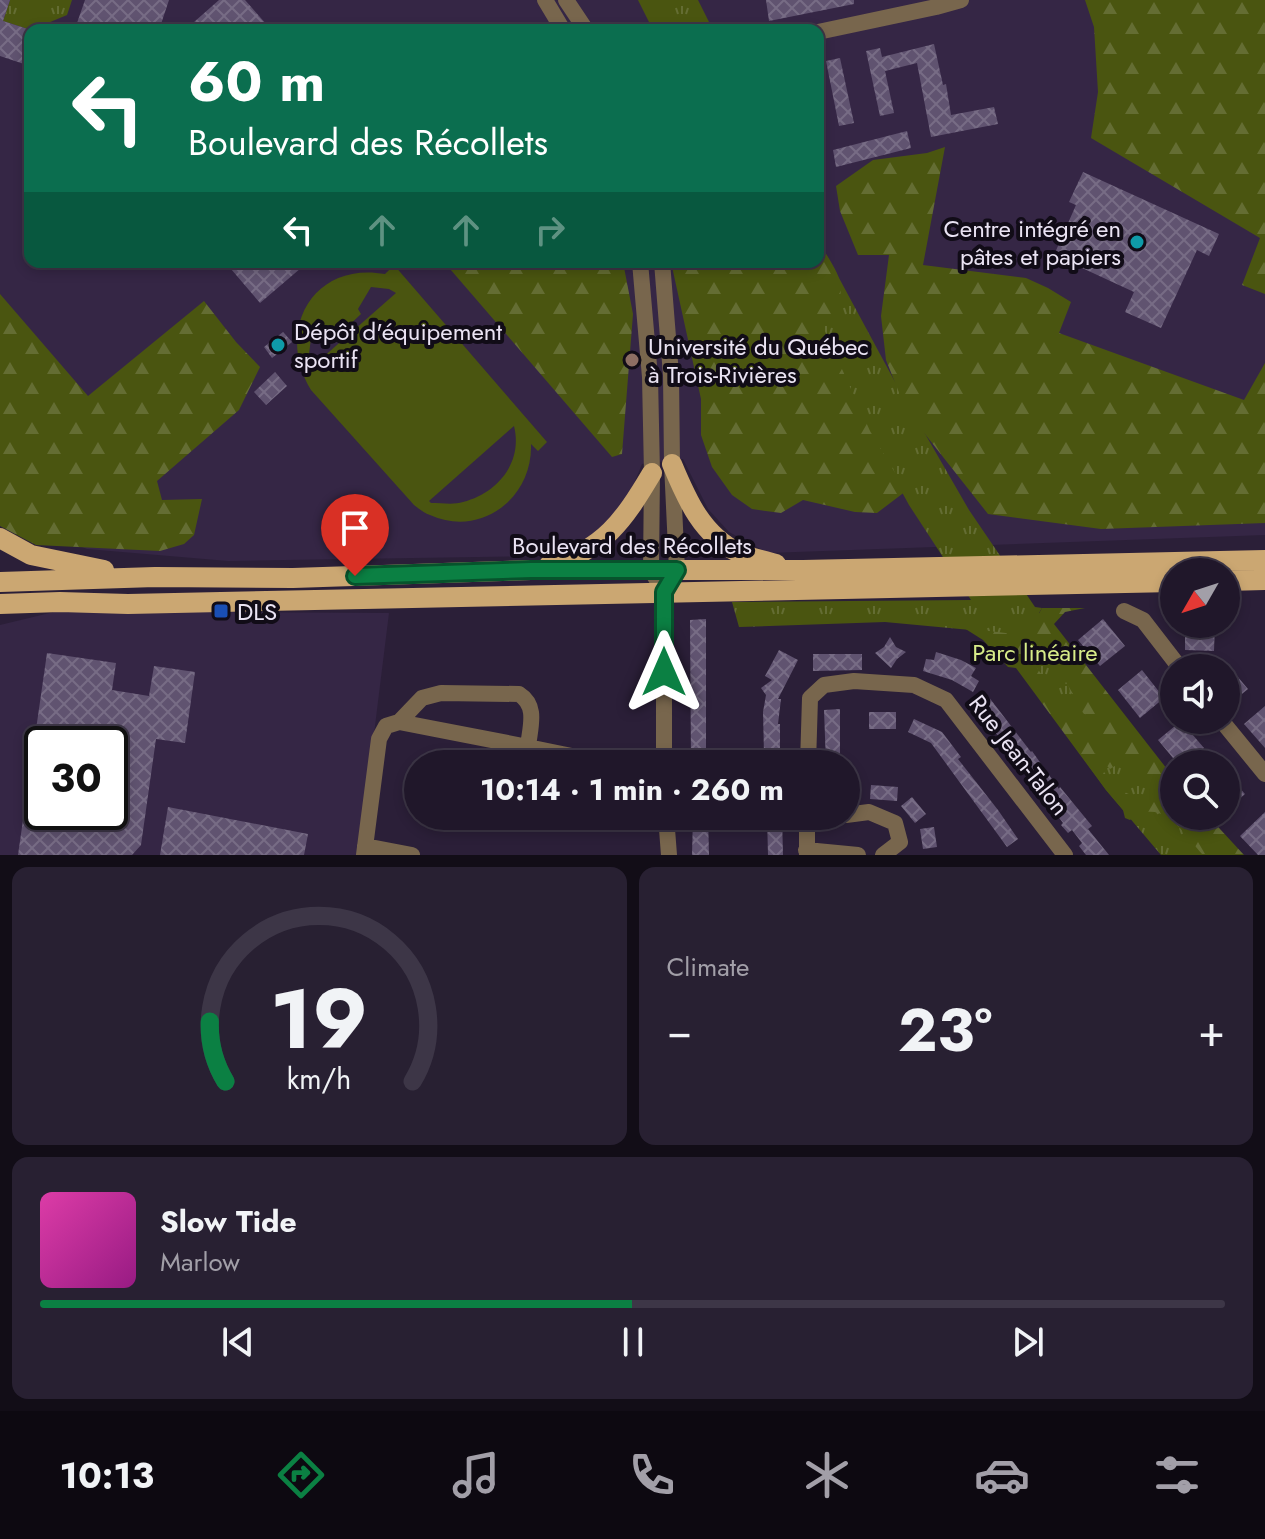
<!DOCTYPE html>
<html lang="en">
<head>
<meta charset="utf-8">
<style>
  :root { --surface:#20172a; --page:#282032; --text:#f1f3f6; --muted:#a29fa8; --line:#3d3647; --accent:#0b8043 }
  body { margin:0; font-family:Jost,sans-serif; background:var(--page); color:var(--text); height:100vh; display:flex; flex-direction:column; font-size:30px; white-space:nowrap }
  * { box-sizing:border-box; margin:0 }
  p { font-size:26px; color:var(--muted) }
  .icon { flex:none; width:44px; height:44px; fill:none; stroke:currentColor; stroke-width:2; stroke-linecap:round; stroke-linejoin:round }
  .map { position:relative; height:855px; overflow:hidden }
  .side { display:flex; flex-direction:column; gap:12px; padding:12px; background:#120d17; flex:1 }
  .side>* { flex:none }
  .top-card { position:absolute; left:24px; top:24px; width:800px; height:244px; border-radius:16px; box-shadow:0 4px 12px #0003,0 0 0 2px var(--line); background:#0b6e4f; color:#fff; overflow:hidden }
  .needle { width:52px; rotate:231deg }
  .buttons { position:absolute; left:1160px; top:558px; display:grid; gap:16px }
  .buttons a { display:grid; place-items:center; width:80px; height:80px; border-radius:50%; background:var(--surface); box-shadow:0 4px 12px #0003,0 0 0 2px var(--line); font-size:40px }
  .speed { position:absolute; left:24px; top:726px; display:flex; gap:16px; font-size:40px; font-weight:700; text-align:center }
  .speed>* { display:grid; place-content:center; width:104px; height:104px; border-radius:50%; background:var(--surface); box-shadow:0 4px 12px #0003,0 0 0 2px var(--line); line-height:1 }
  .speed .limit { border:4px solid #111; border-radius:12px; background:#fff; color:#111 }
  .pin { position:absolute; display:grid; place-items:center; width:68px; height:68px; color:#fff; margin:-82px -34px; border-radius:50% 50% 50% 0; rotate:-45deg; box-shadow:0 0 8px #0007 }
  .pin .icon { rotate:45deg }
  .me { position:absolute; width:88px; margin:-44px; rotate:0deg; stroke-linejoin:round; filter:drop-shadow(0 0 6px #0008) }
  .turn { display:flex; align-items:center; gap:28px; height:168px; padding:0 32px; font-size:36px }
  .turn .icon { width:104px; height:104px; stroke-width:2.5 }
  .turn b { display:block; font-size:56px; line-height:68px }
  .lanes { display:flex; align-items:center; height:76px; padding:0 32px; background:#0003; justify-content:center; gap:40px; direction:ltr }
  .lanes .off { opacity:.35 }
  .big { font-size:60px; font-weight:700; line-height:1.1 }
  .side .tile { flex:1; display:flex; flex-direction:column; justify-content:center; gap:12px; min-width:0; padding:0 28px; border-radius:16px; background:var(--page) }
  .side .dial { align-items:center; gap:0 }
  .dial svg { height:208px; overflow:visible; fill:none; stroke:var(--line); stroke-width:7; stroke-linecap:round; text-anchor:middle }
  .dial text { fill:var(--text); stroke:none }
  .song { display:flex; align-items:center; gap:24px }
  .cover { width:96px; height:96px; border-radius:12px; background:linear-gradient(135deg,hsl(320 70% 55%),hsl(310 70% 35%)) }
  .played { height:8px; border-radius:4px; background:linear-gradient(90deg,var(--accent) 50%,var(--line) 50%) }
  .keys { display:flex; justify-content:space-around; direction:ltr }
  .heat { display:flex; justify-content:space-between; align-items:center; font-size:44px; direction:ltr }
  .side .tiles { flex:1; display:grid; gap:12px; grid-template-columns:1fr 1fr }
  .tile:last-child { grid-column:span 2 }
  .trip { position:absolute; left:404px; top:750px; width:456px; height:80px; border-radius:40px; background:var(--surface); box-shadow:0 4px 12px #0003,0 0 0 2px var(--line); font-weight:700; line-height:80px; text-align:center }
  .menu { display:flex; height:128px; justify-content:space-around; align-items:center; background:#0d0911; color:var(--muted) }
  .menu .icon { width:56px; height:56px }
  .menu .on { color:var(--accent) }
  .menu b { font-size:36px; color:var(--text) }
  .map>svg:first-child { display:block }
</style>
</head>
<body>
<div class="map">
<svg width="1265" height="855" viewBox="0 0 1265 855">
  <defs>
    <pattern id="grass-tufts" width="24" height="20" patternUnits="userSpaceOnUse" patternTransform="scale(2)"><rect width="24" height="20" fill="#4a5510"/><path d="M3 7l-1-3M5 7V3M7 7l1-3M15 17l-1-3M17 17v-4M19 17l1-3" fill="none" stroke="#646d33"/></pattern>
    <pattern id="forest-firs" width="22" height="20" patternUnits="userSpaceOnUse" patternTransform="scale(2)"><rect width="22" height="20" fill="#4a5510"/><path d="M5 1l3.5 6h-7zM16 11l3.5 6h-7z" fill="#646d33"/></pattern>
    <pattern id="building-cross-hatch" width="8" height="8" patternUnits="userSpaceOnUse" patternTransform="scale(2)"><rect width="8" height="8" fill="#605370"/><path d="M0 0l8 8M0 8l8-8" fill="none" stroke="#776c85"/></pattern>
  </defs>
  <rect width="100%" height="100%" fill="#2b1f38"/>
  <path fill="#352645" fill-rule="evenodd" d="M0 0H1265V535L768 553 729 532 708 509 683 459 642 464 628 498 601 529 581 542 550 556 228 561 87 549 29 525 0 507ZM30 30H818V262H30Z
    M58 611 389 613 359 855H0V625ZM42 744H110V812H42Z"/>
  <path fill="url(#grass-tufts)" d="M10 0H72L67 15 31 30 3 21Z
    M638 0H698L713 30H653Z
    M818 239 894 380 969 510 1035 607 1042 608 1039 613 1174 816 1220 855H1161L1106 790 992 632 885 622 739 627 732 602 971 600 909 505 776 262H818Z"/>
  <path fill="url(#forest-firs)" fill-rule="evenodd" d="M1085 0H1265V294L1242 285 1260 238 1091 138 1098 92 1094 27Z
    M945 147 923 265 1026 278 1048 288 1071 302 1059 333 1244 400 1265 363V523L1101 529 988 514 906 410 886 360 881 316 889 255H858L840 211 836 186 873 160 927 153Z
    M818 242C842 278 852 291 823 327L870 431 906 491 877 513 855 512 803 500 781 513 752 509 732 495 712 467 701 435V399L671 262H818Z
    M444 262H623L633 314 622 454 612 457Z
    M0 294 88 396 204 301 236 342 260 367 239 410 157 481 162 500 202 499 194 535 184 544 160 551 36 545 0 526Z
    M1042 608H1085L1065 612 1054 624 1174 778V816H1208L1244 855H1203C1183 833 1162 795 1130 820L1125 818 1123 810 1106 790 1016 668 1008 667 983 640 964 628 1014 634 1039 651 1032 626ZM1036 657C1051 660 1055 675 1066 684L1068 683 1070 692 1074 696 1084 692C1087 699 1086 705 1081 710L1084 714H1093V718L1100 723 1101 727 1086 731 1067 709 1058 706 1044 696 1050 687 1033 662ZM1110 746H1118L1140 778 1156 792C1129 808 1102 777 1095 753H1100L1103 762 1110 769 1118 764 1116 753Z"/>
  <path fill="#4a5510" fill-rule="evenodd" d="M394 265 547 442 538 451 531 444C533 498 481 538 430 515 424 513 419 509 414 505L311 390C275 331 312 261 385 274ZM371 287 389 289 396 293 313 366 309 354 311 338 337 326 343 331 361 314 358 309ZM514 426C523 462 498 493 463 502 454 505 442 503 431 503L429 501Z"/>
  <path fill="url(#building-cross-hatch)" fill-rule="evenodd" d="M0 0H10L3 21 31 30 24 64 0 56Z
    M85 0H169L159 30H109L93 24 91 28 77 23Z
    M219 0H245L267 25 262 30H185Z
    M766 0H854V4L769 21Z
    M934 44 943 85 946 84 951 115 994 107 998 124 931 137 917 63 885 71 894 113 880 116 866 51 880 48 882 57Z
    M840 58 854 123 839 126 826 61Z
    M907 131 911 148 836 167 833 150Z
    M1083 172 1219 234 1209 256 1197 250 1161 328 1125 312 1134 292 1054 255 1076 205 1069 202Z
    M225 262H308L260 303Z
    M283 332 292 342 272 358 264 347Z
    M275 372 287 386 266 405 254 392Z
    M706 619V764H691L690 620Z
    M1103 619 1125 646 1100 666 1078 640Z
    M1185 624H1215L1214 651 1185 650Z
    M890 637 896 647 906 652 897 659 891 668 875 653 884 647Z
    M779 650 798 660 778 699H781L778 724H780V754H764L763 712 766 695 761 688 772 680 765 676Z
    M936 652 961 660 976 668 971 676 979 681 973 692 952 680 923 671 926 659 934 660Z
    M47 653 116 663 112 690 149 696 154 666 195 672 185 743 156 739 141 845 132 855H18ZM42 744H110V812H42Z
    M813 654H862V670L813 671Z
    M1226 663 1248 689 1226 707Z
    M1142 670 1164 698 1140 718 1118 690Z
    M985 696H988L1031 752 1032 751 1059 789 1060 787 1092 826 1088 829 1109 855H1086L1079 846 1082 843 1072 830 1068 833 1061 825 1063 823 974 704Z
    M1265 706V748L1244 724Z
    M840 709V764H826L824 710Z
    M869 712H896V729H869Z
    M914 719 942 732 961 757 958 759 998 810 1018 839 1007 847 931 743 908 732Z
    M1181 721 1204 748 1185 764H1178L1158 740Z
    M1226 773 1245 794 1226 811Z
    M871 785 898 787 897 801 870 799Z
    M912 797 926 814 915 823 901 806Z
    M168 807 308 834 304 855H160Z
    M1265 812V855H1258L1240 836Z
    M693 816H708L709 855H692Z
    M767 816H782L783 855H768Z
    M934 827 937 847 923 849 920 829Z"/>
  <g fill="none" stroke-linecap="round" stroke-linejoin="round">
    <path stroke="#78664d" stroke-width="16" d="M545 0 563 30
      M566 0 586 30
      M818 32 936 7 961 0
      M640 262 650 377 652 473 651 570 664 592V764
      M662 262 671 375 672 464 677 570 673 577
      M1124 611 1143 620 1180 668
      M1221 720 1265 774
      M399 722 422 698 441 693 519 694C538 706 530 727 528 747
      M808 764 810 698 824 685 854 681 914 685 946 700 1065 855
      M846 815 869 812 895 823 900 842 883 855
      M666 816 669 855
      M807 820 840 816
      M365 846 412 855
      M806 850 858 855
      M364 855 379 739 386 726 399 722 528 747 601 762H663
      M807 855V816"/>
    <path stroke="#cba772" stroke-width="20" d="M672 464C687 500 702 535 739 553 750 558 764 560 776 564
      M0 538 31 555 104 570
      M548 566C604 550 624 520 652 473
      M1226 581 1265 580
      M0 582 155 577 293 578 531 570H803L1265 560
      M0 604 60 602 128 604 1174 582"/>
  </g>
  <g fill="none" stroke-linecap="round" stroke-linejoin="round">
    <g stroke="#07532c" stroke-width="20">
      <path id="route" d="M355 576 531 570H677L664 592V672"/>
    </g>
    <use href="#route" stroke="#0b8043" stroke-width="14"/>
  </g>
  <g fill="#0f9aa8" stroke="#110c17" stroke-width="3">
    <circle cx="1137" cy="242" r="8"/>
    <circle cx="278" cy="345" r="8"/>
  </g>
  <circle fill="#8d6e63" stroke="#110c17" stroke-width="3" cx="632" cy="360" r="8"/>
  <rect fill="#1a4fb4" stroke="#110c17" stroke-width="3" x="213" y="603" width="16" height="16" rx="4"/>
  <g text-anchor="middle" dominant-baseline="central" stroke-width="8" stroke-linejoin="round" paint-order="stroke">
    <g font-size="24" fill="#eae3f3" stroke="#110c17" text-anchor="start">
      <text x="1121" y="228" text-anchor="end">Centre intégré en<tspan x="1121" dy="28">pâtes et papiers</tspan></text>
      <text x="294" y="331">Dépôt d'équipement<tspan x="294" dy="28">sportif</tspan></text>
      <text x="648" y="346">Université du Québec<tspan x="648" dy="28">à Trois-Rivières</tspan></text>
      <text x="237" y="611">DLS</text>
    </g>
    <g font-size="24" fill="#eae3f3" stroke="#110c17">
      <text x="632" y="545">Boulevard des Récollets</text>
      <text transform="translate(1019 755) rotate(52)">Rue Jean-Talon</text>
    </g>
    <g font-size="24" fill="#d7ec89" stroke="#110c17">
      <text x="1035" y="652">Parc linéaire</text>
    </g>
  </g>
</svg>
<div class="buttons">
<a><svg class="needle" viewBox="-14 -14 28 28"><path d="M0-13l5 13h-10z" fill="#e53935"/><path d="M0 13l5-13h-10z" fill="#a29fa8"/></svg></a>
<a><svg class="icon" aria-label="sound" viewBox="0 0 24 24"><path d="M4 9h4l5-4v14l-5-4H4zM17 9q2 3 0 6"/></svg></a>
<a><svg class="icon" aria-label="search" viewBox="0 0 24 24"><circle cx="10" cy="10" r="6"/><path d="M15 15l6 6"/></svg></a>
</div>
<div class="speed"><div class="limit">30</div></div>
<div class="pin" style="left:355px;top:576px;background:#d93025"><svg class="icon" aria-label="arrive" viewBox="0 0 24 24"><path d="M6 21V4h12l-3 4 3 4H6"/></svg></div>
<svg class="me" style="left:664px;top:672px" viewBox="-20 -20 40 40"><path d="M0-17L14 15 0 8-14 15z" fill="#0b8043" stroke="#fff" stroke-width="4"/></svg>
<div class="trip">10:14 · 1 min · 260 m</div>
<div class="top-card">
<div class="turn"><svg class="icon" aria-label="left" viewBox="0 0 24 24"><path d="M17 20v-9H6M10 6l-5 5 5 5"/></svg><div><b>60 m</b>Boulevard des Récollets</div></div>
<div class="lanes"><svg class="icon" aria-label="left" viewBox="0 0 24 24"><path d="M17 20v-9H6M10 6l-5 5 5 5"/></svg><svg class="icon off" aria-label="ahead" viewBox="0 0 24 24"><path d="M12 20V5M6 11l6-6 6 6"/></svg><svg class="icon off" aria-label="ahead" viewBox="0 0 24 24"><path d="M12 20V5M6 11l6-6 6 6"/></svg><svg class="icon off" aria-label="right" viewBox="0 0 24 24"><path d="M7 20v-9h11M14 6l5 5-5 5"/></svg></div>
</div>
</div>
<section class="side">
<div class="tiles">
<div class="tile dial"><svg viewBox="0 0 100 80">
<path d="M14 69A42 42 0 1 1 86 69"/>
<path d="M14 69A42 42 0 0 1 8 46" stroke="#0b8043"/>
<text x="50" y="56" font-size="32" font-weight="700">19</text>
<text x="50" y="72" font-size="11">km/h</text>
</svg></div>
<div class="tile"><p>Climate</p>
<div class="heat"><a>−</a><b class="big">23°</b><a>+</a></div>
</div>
<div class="tile">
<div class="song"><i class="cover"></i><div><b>Slow Tide</b><p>Marlow</p></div></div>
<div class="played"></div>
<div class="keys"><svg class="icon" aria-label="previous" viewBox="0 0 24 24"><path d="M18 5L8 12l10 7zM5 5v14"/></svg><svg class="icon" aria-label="pause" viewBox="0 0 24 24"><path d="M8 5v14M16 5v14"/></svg><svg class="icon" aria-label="next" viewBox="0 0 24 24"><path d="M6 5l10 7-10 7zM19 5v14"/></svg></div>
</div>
</div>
</section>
<nav class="menu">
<b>10:13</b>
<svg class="icon on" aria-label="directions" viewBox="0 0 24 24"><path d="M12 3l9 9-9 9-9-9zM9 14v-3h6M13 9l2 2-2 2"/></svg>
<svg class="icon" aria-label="music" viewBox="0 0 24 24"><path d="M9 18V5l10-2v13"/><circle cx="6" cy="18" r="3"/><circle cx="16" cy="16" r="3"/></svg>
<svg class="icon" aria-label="phone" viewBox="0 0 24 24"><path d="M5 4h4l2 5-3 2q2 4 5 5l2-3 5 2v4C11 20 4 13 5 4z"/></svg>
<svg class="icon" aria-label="climate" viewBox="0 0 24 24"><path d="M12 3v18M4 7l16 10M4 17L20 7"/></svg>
<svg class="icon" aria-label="car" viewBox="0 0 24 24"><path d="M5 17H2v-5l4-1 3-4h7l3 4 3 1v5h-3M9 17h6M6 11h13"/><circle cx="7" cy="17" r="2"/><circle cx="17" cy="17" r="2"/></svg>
<svg class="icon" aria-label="filters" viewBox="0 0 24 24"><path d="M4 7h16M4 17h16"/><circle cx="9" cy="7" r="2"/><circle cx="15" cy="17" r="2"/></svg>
</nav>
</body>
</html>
